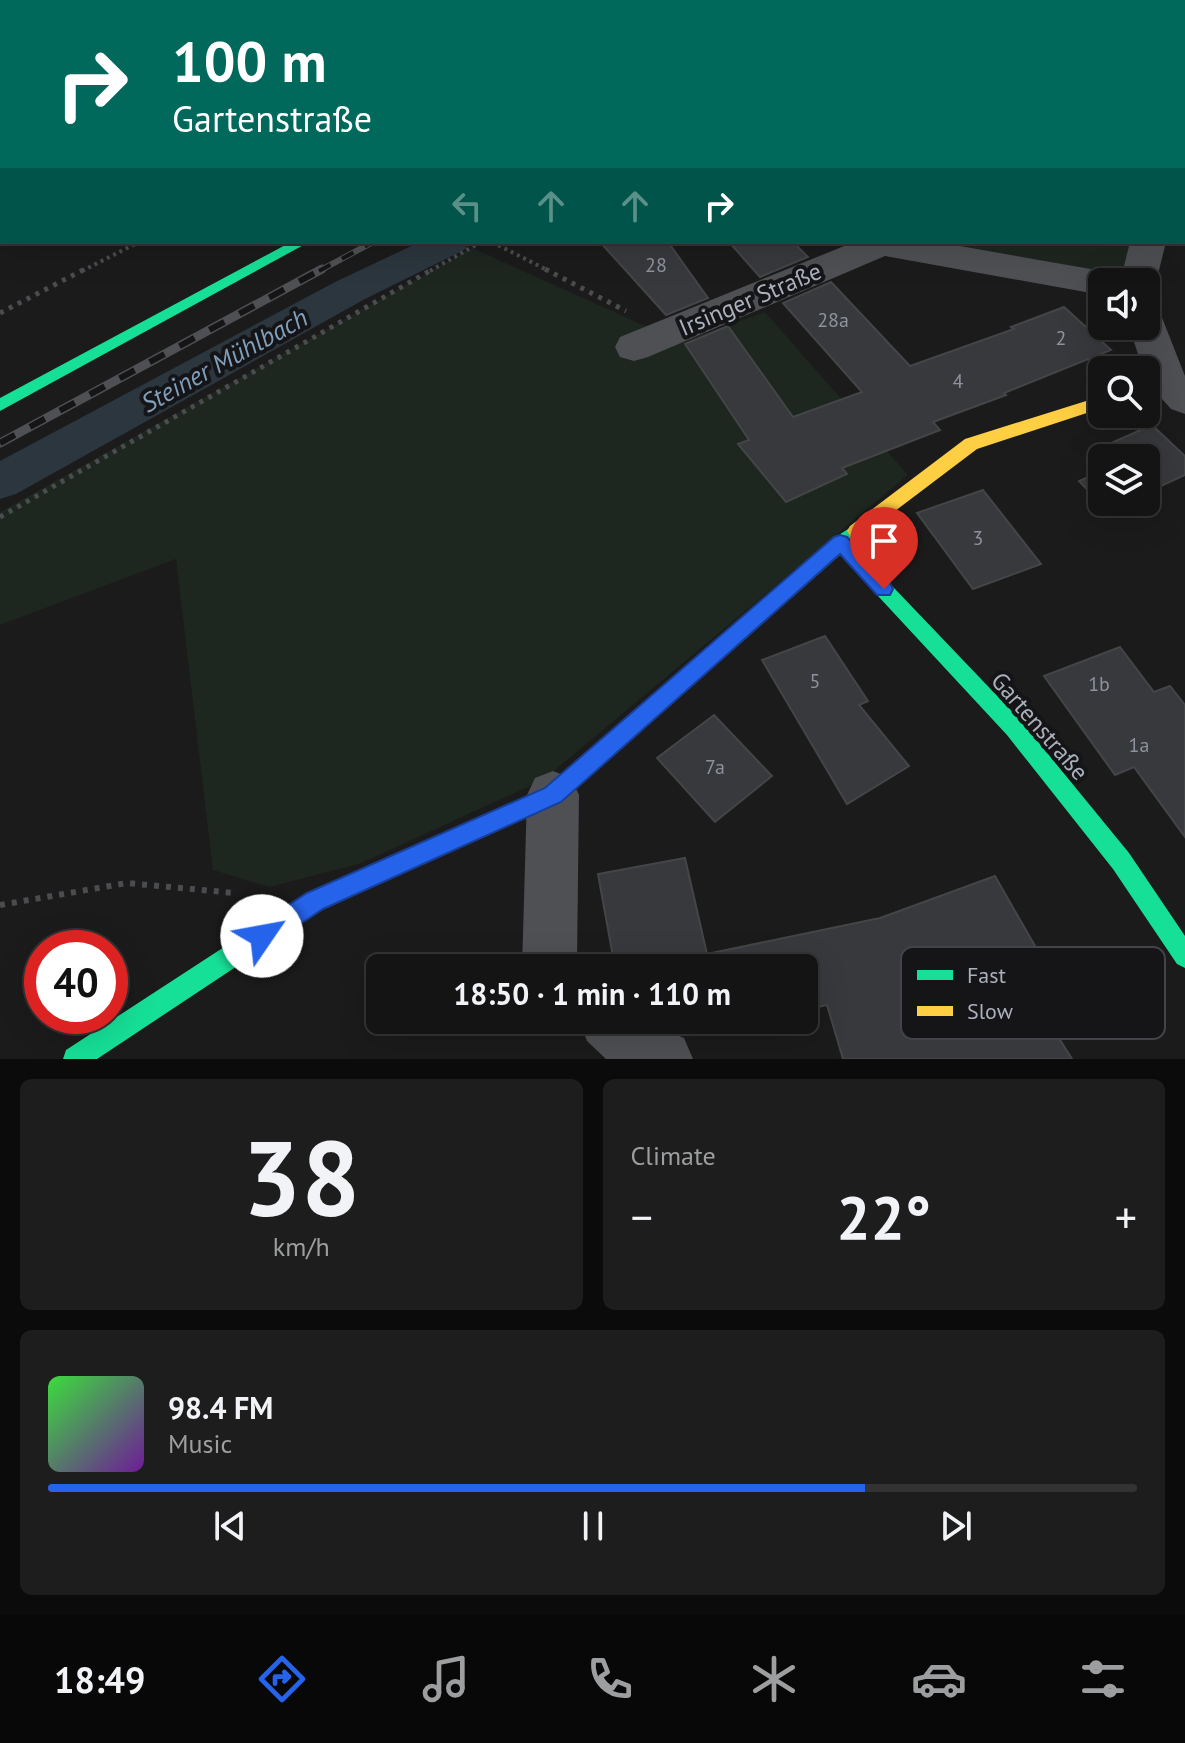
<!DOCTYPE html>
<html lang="en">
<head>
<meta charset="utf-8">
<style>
  :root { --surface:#141414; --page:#1d1d1d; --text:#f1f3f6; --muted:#9d9ea0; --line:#333334; --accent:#2563eb }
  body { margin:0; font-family:"PT Sans",sans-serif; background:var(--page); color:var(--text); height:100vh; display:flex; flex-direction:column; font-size:30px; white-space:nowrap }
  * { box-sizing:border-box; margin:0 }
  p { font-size:26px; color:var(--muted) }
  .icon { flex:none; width:44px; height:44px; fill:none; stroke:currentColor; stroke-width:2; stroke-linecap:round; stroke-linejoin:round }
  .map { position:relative; height:1059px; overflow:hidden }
  .sheet { display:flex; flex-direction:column; gap:20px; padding:20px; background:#0b0b0b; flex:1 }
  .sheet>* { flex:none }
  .top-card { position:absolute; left:0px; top:0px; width:1186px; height:244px; box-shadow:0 8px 32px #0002,0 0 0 2px var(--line); background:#00695c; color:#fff; overflow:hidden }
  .tools { position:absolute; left:1088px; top:268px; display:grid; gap:16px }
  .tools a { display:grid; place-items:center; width:72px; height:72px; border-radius:12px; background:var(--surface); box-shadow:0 8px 32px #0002,0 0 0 2px var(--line); font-size:40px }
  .speed { position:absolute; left:24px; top:930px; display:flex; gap:16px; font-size:40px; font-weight:700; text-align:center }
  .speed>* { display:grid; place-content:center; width:104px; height:104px; border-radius:50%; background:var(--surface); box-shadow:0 8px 32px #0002,0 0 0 2px var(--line); line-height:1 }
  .speed .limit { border:12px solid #d22; background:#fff; color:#111 }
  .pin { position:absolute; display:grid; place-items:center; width:68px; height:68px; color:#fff; margin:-82px -34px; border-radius:50% 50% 50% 0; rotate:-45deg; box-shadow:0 0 8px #0007 }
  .pin .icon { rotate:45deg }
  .me { position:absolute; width:88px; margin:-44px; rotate:57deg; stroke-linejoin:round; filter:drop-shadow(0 0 6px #0008) }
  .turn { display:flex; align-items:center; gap:28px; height:168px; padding:0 40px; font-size:36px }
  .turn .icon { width:104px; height:104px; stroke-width:2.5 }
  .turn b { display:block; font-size:56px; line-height:68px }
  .lanes { display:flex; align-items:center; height:76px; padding:0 40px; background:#0003; justify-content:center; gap:40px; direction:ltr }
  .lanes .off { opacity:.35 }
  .big { font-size:60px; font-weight:600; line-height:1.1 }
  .sheet .widget { flex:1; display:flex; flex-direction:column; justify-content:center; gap:12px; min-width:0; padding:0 28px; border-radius:12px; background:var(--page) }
  .sheet .dial { align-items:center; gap:0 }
  .dial b { font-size:104px; line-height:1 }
  .song { display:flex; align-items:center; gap:24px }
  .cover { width:96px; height:96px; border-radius:12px; background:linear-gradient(135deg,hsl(120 70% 55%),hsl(280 70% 35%)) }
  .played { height:8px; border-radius:4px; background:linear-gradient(90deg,var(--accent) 75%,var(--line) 75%) }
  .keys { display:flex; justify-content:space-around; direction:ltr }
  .heat { display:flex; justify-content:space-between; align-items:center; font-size:44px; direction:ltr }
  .sheet .tiles { flex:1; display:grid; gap:20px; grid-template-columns:1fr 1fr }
  .widget:last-child { grid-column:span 2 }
  .trip { position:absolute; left:366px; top:954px; width:452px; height:80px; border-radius:12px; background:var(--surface); box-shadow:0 8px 32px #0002,0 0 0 2px var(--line); font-weight:600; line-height:80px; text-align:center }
  .dock { display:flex; height:128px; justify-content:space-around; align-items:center; background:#080808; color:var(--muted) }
  .dock .icon { width:56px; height:56px }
  .dock .active { color:var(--accent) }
  .dock b { font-size:36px; color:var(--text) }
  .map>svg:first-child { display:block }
</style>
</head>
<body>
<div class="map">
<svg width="1185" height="1059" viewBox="0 0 1185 1059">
  <rect width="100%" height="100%" fill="#1b1b1b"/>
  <path fill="#1e2620" d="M38 0H367L369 2H31Z
    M922 242H1134L1128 267 1099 278Z
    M472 248 681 342 765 312 908 475 543 780 359 864 269 887 213 870 176 559 0 625V512Z"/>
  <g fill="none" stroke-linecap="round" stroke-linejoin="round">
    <path fill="#2c363e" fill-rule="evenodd" d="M943 0H976L942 2Z
      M420 242H470L464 250 365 299 16 494 0 499V461L337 281Z"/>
  </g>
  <path fill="#38393c" stroke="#444547" stroke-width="2" d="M600 242H668L708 298 666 315Z
    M729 242H793L808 257 760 277Z
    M831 282 910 366 1014 329 1011 327 1064 307 1111 350 1004 393 1006 395 933 422 940 430 842 468 847 474 786 502 738 444 749 440 685 344 728 326 793 417 862 392 783 303Z
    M1152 425 1185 456V475L1146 493V458H1127L1111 443Z
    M1102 471V502H1127L1108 511 1079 481Z
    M983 490 1041 564 973 589 917 513Z
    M825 636 868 701 859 705 909 766 847 804 762 660Z
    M1120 647 1154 692 1170 686 1185 705V837L1134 767 1115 775 1044 676Z
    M714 715 772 776 715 822 657 758Z
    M685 858 707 954 880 918 995 876 1050 972 1024 982 1072 1059H843L827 1005 804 1010V968H615L598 874Z
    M688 1020H759L692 1035Z"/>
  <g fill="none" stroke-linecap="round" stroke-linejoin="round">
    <path stroke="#4b4c4f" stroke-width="4" stroke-dasharray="3 4" stroke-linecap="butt" d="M175 0 178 2
      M60 2 67 0
      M492 242 549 271
      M82 271 139 242
      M430 271 481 242"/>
    <path stroke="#4b4c4f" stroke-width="5" stroke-dasharray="4 6" stroke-linecap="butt" d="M545 269 626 311
      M0 313 85 269
      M0 517 433 269"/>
    <path stroke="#4b4c4f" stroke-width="6" stroke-dasharray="5 7" stroke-linecap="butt" d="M0 905 127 883 234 893"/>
    <path fill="#4f5054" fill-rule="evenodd" d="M431 0H460L461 2H432Z
      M1185 186V208L1184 209V187Z
      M854 242H937L1102 271 1115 274 1120 282 1130 242H1166L1156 282 1151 291 1146 292V282H1102V295L885 256 648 357 634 361 620 357 615 347 620 337Z
      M1146 306 1159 310 1185 376V414L1171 409 1146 381V370H1143L1129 326H1146Z
      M553 771 571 778 579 795 577 961 580 968H522L527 795 535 778Z
      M579 1020H650L658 1027 684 1038 693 1059H606L587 1041Z"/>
    <path fill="#16e098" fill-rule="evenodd" d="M291 242H309L0 411V398Z
      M856 524 862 526 865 531 853 545 1021 721 1129 853 1185 936V968L1177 964 1113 869 1007 735 840 555 560 802 323 909 97 1059H63L66 1050 307 893 546 788 834 538Z"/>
    <path fill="#ffcf43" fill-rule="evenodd" d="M1102 396V408L977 449 862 536H850L847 531 850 526 965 439Z"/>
    <g stroke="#4f5053" stroke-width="6">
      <path id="rail-far1" d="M912 2 917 0
        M319 271 373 242"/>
    </g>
    <g stroke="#4f5053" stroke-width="9">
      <path id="rail" d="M0 443 322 269"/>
    </g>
    <use href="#rail-far1" stroke="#151518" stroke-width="4" stroke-dasharray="13" stroke-linecap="butt"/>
    <use href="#rail" stroke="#151518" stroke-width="6" stroke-dasharray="17" stroke-linecap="butt"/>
  </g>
  <path fill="#2563eb" stroke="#184099" stroke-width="2" d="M840 535 847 537 890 583 893 589 890 595H877L840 554 561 802 323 909 270 944 262 948 253 944 250 936 253 928 307 893 545 788 834 537Z"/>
  <g text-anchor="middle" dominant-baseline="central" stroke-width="8" stroke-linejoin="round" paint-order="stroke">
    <g font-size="20" fill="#8e929d">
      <text x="656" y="265">28</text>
      <text x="833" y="320">28a</text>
      <text x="1061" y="338">2</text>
      <text x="958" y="381">4</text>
      <text x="978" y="538">3</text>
      <text x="815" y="681">5</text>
      <text x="1099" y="684">1b</text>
      <text x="1139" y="745">1a</text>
      <text x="715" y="767">7a</text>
    </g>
    <g font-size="24" fill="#abb0bd" stroke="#151518">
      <text transform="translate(750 299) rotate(-23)">Irsinger Straße</text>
      <text transform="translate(1040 726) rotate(49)">Gartenstraße</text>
    </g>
    <g font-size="26" font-style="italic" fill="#819eba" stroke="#151518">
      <text transform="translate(224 360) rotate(-29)">Steiner Mühlbach</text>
    </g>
  </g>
  <rect x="901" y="947" width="264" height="92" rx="12" fill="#151518" stroke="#42444a" stroke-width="2"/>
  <rect x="917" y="970" width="36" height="10" fill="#16e098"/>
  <rect x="917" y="1006" width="36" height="10" fill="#ffcf43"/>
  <g font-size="22" fill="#abb0bd">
    <text x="967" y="983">Fast</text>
    <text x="967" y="1019">Slow</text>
  </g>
</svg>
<div class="tools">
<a><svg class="icon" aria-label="sound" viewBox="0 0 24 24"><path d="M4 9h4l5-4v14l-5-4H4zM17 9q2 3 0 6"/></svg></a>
<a><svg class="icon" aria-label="search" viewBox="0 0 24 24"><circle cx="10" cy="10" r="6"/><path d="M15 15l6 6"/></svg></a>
<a><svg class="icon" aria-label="layers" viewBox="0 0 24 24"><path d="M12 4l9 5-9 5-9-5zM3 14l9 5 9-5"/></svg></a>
</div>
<div class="speed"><div class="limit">40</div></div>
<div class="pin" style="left:884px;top:589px;background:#d93025"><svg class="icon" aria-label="arrive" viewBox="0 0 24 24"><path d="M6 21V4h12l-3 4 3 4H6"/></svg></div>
<svg class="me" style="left:262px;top:936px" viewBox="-20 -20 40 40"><circle r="19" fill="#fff"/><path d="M0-13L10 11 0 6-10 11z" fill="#2563eb"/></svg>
<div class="trip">18:50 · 1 min · 110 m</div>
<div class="top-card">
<div class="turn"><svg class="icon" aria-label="right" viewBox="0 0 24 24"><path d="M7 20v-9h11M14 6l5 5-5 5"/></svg><div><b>100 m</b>Gartenstraße</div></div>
<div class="lanes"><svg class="icon off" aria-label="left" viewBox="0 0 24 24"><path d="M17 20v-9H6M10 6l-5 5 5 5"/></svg><svg class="icon off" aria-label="ahead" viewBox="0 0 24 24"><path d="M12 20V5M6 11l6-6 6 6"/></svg><svg class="icon off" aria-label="ahead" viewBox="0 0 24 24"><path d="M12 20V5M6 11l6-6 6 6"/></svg><svg class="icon" aria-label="right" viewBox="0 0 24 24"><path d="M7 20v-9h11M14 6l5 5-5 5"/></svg></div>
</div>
</div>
<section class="sheet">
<div class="tiles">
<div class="widget dial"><b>38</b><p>km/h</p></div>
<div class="widget"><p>Climate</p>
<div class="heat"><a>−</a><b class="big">22°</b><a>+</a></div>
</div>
<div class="widget">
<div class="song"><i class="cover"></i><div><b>98.4 FM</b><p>Music</p></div></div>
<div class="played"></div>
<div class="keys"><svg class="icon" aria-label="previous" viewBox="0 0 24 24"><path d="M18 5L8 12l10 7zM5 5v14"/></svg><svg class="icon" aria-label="pause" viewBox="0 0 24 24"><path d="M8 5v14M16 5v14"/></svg><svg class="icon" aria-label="next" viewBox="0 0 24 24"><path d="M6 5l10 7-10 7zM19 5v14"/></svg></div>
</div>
</div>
</section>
<nav class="dock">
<b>18:49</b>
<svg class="icon active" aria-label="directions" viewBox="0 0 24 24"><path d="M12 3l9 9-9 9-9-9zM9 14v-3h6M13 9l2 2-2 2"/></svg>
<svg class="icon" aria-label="music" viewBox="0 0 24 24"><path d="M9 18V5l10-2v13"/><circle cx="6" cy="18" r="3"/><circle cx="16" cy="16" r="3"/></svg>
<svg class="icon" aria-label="phone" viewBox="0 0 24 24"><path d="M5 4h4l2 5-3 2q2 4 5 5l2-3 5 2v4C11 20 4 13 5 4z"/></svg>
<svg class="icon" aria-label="climate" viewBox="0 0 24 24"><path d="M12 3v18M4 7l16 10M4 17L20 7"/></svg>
<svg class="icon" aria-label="car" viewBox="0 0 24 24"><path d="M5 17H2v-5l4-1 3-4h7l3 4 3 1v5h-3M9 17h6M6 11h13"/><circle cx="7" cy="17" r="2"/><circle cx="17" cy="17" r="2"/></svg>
<svg class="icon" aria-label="filters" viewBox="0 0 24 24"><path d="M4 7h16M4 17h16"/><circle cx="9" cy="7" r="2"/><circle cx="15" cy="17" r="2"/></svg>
</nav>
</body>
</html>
